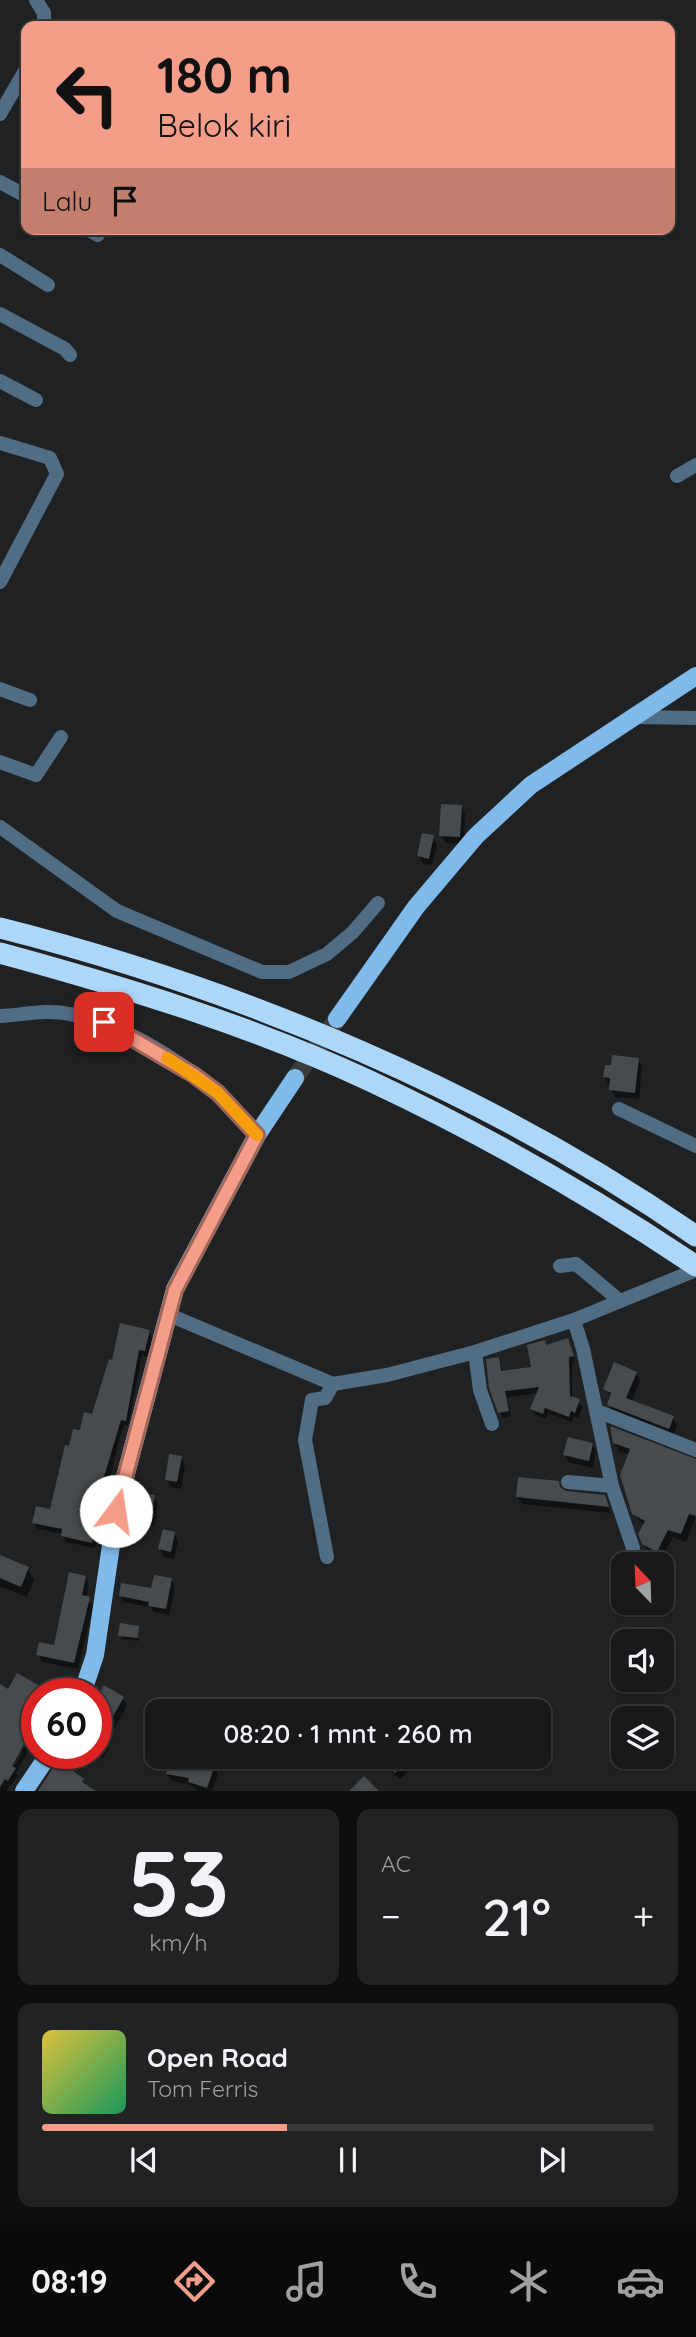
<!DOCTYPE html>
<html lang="id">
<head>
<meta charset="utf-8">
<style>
  :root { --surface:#17191a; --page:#202223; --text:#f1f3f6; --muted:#9ea0a2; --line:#363839; --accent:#f49e8a }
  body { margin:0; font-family:Quicksand,sans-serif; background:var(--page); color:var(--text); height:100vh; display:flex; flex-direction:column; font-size:26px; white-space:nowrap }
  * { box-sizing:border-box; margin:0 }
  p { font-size:23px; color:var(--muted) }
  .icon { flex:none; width:38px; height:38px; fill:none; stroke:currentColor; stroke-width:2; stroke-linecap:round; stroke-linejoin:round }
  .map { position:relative; height:1791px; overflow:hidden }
  .details { display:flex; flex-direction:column; gap:18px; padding:18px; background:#0d0e0e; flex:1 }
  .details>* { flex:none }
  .top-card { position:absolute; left:21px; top:21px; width:654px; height:214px; border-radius:14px; box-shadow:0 2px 5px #0004,0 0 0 2px var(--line); background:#f49e8a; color:#111; overflow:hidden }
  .needle { width:46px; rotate:337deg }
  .fabs { position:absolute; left:611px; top:1552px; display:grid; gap:14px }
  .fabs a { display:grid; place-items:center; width:63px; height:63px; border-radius:14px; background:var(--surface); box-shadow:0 2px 5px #0004,0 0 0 2px var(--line); font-size:35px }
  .speed { position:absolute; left:21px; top:1678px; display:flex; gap:14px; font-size:35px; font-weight:700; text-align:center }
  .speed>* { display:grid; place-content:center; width:91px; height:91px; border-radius:50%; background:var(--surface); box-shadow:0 2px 5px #0004,0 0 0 2px var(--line); line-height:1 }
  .speed .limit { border:10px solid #d22; background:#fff; color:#111 }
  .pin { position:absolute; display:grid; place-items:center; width:60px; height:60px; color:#fff; margin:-30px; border-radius:14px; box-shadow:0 4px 10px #0006 }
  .me { position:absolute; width:77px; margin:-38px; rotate:14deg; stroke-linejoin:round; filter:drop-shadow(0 0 5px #0008) }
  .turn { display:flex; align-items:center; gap:24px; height:147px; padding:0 21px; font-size:32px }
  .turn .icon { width:91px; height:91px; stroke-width:2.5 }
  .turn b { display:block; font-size:49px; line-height:60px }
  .then { display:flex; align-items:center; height:66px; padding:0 21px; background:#0003; gap:14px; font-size:26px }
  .big { font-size:52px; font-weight:600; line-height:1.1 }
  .details .tile { flex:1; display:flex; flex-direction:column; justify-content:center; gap:10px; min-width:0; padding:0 24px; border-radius:14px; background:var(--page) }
  .details .dial { align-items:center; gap:0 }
  .dial b { font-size:91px; line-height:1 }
  .song { display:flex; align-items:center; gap:21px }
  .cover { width:84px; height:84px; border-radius:10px; background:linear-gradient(135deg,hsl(50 70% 55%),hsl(150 70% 35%)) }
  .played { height:7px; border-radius:4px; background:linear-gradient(90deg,var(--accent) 40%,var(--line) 40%) }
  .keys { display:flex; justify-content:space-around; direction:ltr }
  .heat { display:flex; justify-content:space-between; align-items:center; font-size:38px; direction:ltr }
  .details .tiles { flex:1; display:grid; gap:18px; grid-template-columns:1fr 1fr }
  .tile:last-child { grid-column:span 2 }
  .trip { position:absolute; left:145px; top:1699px; width:406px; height:70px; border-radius:14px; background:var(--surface); box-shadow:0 2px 5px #0004,0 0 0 2px var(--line); font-weight:600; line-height:70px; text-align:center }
  .dock { display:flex; height:112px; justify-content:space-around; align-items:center; background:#090a0a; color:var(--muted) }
  .dock .icon { width:49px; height:49px }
  .dock .selected { color:var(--accent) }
  .dock b { font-size:32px; color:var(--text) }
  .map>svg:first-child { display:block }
</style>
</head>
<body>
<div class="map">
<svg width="696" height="1791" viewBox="0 0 696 1791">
  <rect width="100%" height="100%" fill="#1f2123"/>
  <path fill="#0007" d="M461 807 465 814 464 844 446 843 441 835Z
    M432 837 437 844 432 865 423 864 419 856Z
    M638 1060 642 1067 639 1099 615 1097 605 1077Z
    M149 1331 152 1338 148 1357 142 1355 128 1426 124 1425 118 1443 95 1548 66 1542 63 1534 38 1529 34 1523 51 1512 71 1448 94 1416 113 1362Z
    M567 1340 575 1362 572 1363V1398L583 1407 578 1418 574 1416 572 1422 548 1413 546 1419 536 1415 532 1409 539 1393 507 1397 511 1416 503 1418 500 1412 498 1359 503 1372 533 1369 544 1342 547 1347Z
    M636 1373 640 1381 631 1402 673 1418 677 1425 673 1436 613 1412 609 1404 612 1397 605 1389Z
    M614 1442 696 1459V1516L686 1542 673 1537 662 1559 649 1553 644 1544V1526L633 1513 630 1455 619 1451Z
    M592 1445 596 1452 593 1468 569 1462 565 1455Z
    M181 1458 185 1465 181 1489 171 1487 167 1479Z
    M557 1482 562 1491 604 1497 611 1513 522 1504 517 1497Z
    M154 1497 158 1504 154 1526 142 1524 138 1517Z
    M174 1533 178 1541 174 1559 164 1557 160 1549Z
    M0 1557 28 1569 34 1580 27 1597 0 1586Z
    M85 1578 89 1585 86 1598 93 1606 78 1669 42 1662 38 1654 55 1647Z
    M171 1580 175 1586 169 1615 154 1612 151 1607 124 1602 120 1595 153 1590Z
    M138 1627 139 1641 122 1639 120 1635Z
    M0 1686 8 1691 50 1694H37L6 1773 10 1775 37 1724V1734L16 1773 18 1776 6 1791H0Z
    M123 1698 127 1706 106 1743 109 1748 103 1758 95 1754 96 1702Z
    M378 1757H404L411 1768 400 1780Z
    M214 1767 218 1774 212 1791H199L191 1785 172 1781 167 1774Z"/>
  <path fill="#484b4d" d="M441 804 462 805 460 837 439 836Z
    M422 833 434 835 429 859 417 856Z
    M612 1055 639 1058 635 1093 609 1090 610 1078 603 1077 605 1065H611Z
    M120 1323 150 1330 145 1351 139 1350 126 1421 121 1420 104 1477 92 1543 61 1536 62 1529 32 1523 36 1506 50 1509 65 1445 69 1446 73 1429 80 1430 84 1412 92 1414 109 1359 112 1360Z
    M568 1338 574 1356 569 1357 570 1396 580 1399 575 1413 571 1411 569 1417 545 1408 543 1414 530 1409 539 1387 505 1391 509 1411 498 1413 489 1388 486 1359 499 1357 501 1371 531 1367 527 1345 545 1340 546 1345Z
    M614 1362 637 1372 626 1398 674 1416 669 1429 607 1405 611 1393 603 1389Z
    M610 1426 696 1459V1516L689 1514 681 1534 668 1530 657 1552 642 1544 638 1534 645 1521 632 1514 620 1475 630 1449 613 1443Z
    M568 1437 593 1443 589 1461 563 1455Z
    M169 1454 182 1456 177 1482 165 1480Z
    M518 1477 559 1481 560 1487 566 1491 605 1495 609 1507 516 1497Z
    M140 1493 155 1495 151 1520 136 1517Z
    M163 1529 175 1532 171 1552 158 1549Z
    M0 1555 29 1567 21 1587 0 1578Z
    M69 1572 86 1576 82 1595 90 1597 74 1663 36 1655 39 1642 54 1645Z
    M154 1575 172 1578 166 1609 148 1606 149 1602 119 1596 121 1583 151 1588Z
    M120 1623 139 1626 138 1638 118 1636Z
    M17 1673 54 1694H37V1720L12 1766 16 1768 8 1781 5 1779 0 1787V1684L8 1689Z
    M104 1685 124 1697 96 1745V1699Z
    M169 1757 195 1759 215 1765 207 1788 188 1782 189 1778 166 1774Z
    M378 1757H411L395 1773Z
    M58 1760 84 1779 82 1782 96 1791H38Z
    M364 1776 379 1791H349Z"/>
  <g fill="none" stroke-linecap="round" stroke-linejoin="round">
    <path stroke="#3a3c3e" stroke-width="18" stroke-dasharray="18 9" stroke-linecap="butt" d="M295 1078 337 1019"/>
    <path stroke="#516d84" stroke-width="14" d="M36 0 44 13V26
      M0 114 26 69
      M0 182 26 196
      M87 229 98 235
      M0 255 48 285
      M0 314 65 349 70 355
      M0 381 36 400
      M0 443 50 458 57 474 0 582
      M677 476 696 465
      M0 689 30 700
      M634 717 696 718
      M0 762 36 775 61 737
      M0 827 117 911 262 972H289L327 954 353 932 378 903
      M0 1016C23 1015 46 1009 70 1014 121 1023 177 1058 216 1092 231 1104 243 1121 257 1135
      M619 1109 696 1146
      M560 1266 576 1264 620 1301
      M167 1314 333 1384 387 1375 475 1352 574 1320 696 1270
      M574 1320 583 1349 612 1486 633 1548
      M475 1352 480 1390 492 1424
      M597 1411 696 1450
      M568 1482 612 1486
      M327 1557 305 1440 312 1400 325 1398 333 1384"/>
    <path stroke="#80baea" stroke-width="18" d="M337 1019 416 907 476 836 531 785 696 676
      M82 1694 95 1655 116 1511 175 1289 257 1135 295 1078
      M24 1791 49 1754"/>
    <path stroke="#add7f9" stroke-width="21" d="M0 928C242 989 491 1094 696 1236
      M0 953C125 987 252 1026 370 1081 483 1134 592 1196 696 1266"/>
  </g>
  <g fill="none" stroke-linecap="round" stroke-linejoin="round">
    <g stroke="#9f675a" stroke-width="18">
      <path id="route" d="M104 1022 194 1075 218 1093 257 1135 175 1290 116 1511"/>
    </g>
    <use href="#route" stroke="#f49e8a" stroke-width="12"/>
    <path stroke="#f59e0b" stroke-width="12" d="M167 1058 218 1093 257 1135"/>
  </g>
</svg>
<div class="fabs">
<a><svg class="needle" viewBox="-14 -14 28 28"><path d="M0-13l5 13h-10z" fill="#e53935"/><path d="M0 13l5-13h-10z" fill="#9ea0a2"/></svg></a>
<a><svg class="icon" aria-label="sound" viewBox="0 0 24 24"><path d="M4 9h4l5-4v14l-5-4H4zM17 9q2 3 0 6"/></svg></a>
<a><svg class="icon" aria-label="layers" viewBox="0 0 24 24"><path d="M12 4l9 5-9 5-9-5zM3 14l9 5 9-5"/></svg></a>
</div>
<div class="speed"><div class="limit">60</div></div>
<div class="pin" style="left:104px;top:1022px;background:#d93025"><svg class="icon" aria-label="arrive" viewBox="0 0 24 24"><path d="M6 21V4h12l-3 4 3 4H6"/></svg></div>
<svg class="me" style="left:116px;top:1511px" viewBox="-20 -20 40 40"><circle r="19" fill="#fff"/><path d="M0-13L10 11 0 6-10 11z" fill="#f49e8a"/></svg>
<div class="trip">08:20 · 1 mnt · 260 m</div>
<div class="top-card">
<div class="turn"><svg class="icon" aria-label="left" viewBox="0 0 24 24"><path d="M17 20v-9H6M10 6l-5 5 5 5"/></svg><div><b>180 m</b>Belok kiri</div></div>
<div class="then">Lalu<svg class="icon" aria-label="arrive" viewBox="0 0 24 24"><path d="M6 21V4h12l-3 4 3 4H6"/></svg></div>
</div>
</div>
<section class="details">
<div class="tiles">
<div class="tile dial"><b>53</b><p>km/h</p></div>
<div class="tile"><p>AC</p>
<div class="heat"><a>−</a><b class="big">21°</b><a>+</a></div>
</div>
<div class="tile">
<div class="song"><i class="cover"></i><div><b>Open Road</b><p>Tom Ferris</p></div></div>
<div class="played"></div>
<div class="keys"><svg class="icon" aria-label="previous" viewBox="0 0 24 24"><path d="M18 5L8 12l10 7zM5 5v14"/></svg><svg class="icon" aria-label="pause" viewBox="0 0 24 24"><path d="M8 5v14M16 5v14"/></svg><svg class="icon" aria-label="next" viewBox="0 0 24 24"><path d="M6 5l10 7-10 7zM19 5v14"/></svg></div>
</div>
</div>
</section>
<nav class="dock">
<b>08:19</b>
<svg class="icon selected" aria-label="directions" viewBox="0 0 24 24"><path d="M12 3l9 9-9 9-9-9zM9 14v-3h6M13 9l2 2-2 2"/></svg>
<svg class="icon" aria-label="music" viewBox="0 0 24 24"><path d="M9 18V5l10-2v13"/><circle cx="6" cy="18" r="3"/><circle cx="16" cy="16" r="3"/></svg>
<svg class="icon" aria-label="phone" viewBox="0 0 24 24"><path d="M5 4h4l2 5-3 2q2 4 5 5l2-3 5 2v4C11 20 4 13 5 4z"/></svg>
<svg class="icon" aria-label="climate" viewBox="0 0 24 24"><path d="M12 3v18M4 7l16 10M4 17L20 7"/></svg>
<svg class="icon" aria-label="car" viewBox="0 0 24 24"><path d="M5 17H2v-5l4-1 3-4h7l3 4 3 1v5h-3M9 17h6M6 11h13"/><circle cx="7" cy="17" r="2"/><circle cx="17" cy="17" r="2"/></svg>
</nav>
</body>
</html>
